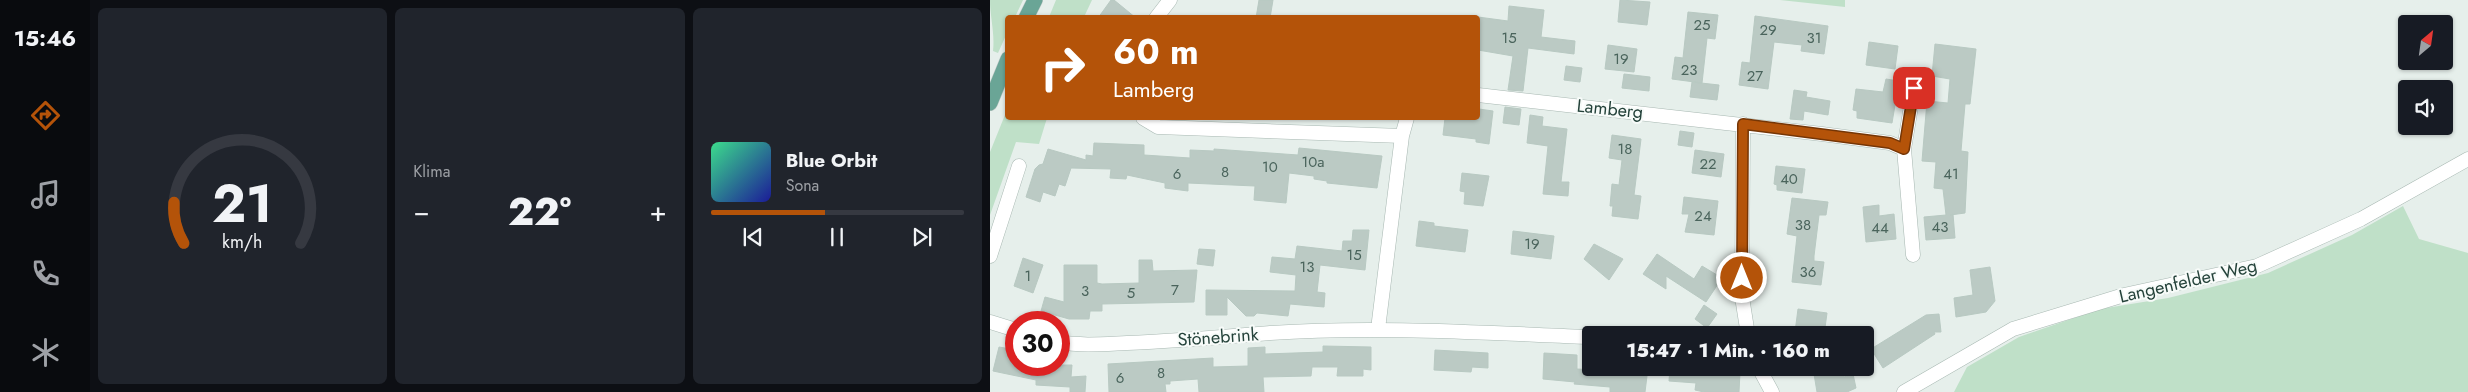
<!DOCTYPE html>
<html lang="de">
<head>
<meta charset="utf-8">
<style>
  :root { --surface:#171b24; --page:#20242c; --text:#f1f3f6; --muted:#9ea1a6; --line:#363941; --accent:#b45309 }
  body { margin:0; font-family:Jost,sans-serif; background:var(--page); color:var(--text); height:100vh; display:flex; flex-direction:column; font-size:19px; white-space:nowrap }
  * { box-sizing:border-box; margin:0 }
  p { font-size:16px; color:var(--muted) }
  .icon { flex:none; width:28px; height:28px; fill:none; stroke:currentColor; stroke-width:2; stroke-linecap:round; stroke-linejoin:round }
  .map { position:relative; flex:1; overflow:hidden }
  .drawer { display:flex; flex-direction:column; gap:8px; padding:8px; background:#0d0f14; width:900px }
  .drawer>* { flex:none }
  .hud { position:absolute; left:15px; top:15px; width:475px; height:105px; border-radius:5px; box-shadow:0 1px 4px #0004; background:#b45309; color:#fff; overflow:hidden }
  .needle { width:32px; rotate:29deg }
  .fabs { position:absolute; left:1408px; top:15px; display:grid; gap:10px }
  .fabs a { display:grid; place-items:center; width:55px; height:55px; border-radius:5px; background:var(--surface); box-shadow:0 1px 4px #0004; font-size:25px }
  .speed { position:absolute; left:15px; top:311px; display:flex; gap:10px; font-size:25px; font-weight:700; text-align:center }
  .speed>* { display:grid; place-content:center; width:65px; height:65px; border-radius:50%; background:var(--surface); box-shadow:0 1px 4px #0004; line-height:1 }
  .speed .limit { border:8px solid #d22; background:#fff; color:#111 }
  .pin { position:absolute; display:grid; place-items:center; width:42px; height:42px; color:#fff; margin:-21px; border-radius:10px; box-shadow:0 2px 8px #0006 }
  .me { position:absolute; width:55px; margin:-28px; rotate:0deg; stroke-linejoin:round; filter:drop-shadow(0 0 4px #0008) }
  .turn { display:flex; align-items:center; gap:18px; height:105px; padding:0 25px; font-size:22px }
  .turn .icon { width:65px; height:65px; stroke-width:2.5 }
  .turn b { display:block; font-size:35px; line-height:42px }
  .big { font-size:38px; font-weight:800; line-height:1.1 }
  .drawer .widget { flex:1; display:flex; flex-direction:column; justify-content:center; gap:8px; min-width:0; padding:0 18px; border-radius:8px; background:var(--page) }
  .drawer .dial { align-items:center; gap:0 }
  .dial svg { height:130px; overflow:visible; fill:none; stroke:var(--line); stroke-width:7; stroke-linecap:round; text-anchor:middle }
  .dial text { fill:var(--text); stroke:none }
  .song { display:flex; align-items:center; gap:15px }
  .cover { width:60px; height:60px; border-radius:8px; background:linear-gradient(135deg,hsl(150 70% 55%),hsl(240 70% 35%)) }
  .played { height:5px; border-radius:2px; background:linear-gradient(90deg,var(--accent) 45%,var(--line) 45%) }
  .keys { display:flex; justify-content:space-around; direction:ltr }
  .heat { display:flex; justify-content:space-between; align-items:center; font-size:28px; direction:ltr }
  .drawer .tiles { flex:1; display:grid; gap:8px; grid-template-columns:repeat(3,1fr) }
  .trip { position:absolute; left:592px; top:326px; width:292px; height:50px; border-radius:5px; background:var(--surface); box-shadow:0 1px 4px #0004; font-weight:800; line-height:50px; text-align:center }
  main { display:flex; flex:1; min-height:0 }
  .tabs { display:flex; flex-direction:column; width:90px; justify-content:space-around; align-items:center; background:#090b0e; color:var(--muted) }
  .tabs .icon { width:35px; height:35px }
  .tabs .active { color:var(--accent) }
  .tabs b { font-size:22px; color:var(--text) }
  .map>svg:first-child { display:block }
</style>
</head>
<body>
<main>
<nav class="tabs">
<b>15:46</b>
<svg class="icon active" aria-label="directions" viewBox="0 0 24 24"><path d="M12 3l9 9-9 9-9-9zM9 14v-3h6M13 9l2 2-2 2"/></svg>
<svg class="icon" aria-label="music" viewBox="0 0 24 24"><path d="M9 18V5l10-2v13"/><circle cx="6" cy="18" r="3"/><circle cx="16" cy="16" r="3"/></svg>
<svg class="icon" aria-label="phone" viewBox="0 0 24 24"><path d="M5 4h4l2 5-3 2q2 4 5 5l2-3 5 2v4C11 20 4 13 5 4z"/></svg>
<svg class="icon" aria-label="climate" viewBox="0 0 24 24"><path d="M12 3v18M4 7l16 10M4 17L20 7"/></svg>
</nav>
<section class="drawer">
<div class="tiles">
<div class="widget dial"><svg viewBox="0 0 100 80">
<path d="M14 69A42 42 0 1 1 86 69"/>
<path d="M14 69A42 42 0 0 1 8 44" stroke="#b45309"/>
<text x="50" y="56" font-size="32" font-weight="700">21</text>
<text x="50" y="72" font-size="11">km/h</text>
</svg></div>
<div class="widget"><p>Klima</p>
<div class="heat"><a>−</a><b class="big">22°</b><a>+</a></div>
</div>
<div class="widget">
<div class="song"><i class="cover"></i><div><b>Blue Orbit</b><p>Sona</p></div></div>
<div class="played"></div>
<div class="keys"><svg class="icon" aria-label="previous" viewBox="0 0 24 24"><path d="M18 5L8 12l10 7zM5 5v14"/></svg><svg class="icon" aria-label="pause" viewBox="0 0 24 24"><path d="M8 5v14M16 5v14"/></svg><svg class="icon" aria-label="next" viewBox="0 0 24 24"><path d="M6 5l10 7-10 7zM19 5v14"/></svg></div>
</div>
</div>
</section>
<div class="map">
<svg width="1478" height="392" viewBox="0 0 1478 392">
  <rect width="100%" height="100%" fill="#e6efeb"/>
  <path fill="#bfe0c8" d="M0 0H33L25 17 18 18 17 33 8 53 3 51C5 33 0 17 0 0Z
    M66 0H102L94 17H59Z
    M790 0H855V7Z
    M17 110 18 118H57L49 144 26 142 0 215V152Z
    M1413 206 1429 239 1478 253V392H964L977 367 1029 337 1110 309 1178 298 1278 273 1362 235Z"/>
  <path fill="#bbcac4" stroke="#b8c9c2" d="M121 0H124L146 18H108Z
    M269 0H283L280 18H266Z
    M630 0 660 2 657 25 628 22Z
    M519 6 554 10 551 37 585 41 584 54 538 48 533 91 518 90 523 56 488 50V17L518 21Z
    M698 12 728 15 725 39 717 38 712 83 682 79 685 57 693 58Z
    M765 16 838 26 834 54 811 51 812 45 784 42 778 89 749 85 752 62 760 63Z
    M879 42 908 46 905 69 876 65Z
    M945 44 986 49 980 104H975L971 151 978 152 975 213 960 215 963 214 965 238 936 240 934 217 956 215 953 189 944 188 946 162 932 161 937 101 958 103 960 79 942 76Z
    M618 45 647 49 644 72 615 69Z
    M576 66 592 68 590 82 574 80Z
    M634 74 660 77 659 91 632 88Z
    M896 79 909 81 902 123 867 118V111L863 110 866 89 893 92Z
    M702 82 729 85 727 100 700 97Z
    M804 90 817 92 816 97 840 101 838 115 814 111 813 120 800 119Z
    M515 107 531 109 529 125 513 123Z
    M489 109 503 111 499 144 486 142V139L453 135 455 118H488Z
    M540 115 553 117 552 126 577 129 571 182H579L578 196 553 194 558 146 537 143Z
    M690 131 704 133 702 147 688 145Z
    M622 135 651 139 644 195 651 196 648 219 622 216 623 206H620L622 184 629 185 632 160 619 158Z
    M104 143 154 145V155L200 158V150L224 151V149L308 155 309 148 392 156 387 188 337 183V181L324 179V176L299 173 296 203 264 200 265 186 198 183V191L175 188V183L137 175 136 179 120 178 121 169 81 168 75 186 69 184 65 196 53 192 50 202 36 197 45 169 49 165 53 164 58 149 96 160V155L103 156Z
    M705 150 734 154 731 177 702 173Z
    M786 166 815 169 812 193 787 190V185L784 184Z
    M472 173 499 176 493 206 474 204 475 192 470 191Z
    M694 197 728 201 724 235 695 232 699 214H692Z
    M802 198 838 202 836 215H829L824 256V261L834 262 831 285 802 282 807 236 797 234Z
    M889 205V216L904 214 906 239 876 242 873 207Z
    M429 221 444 223V226L478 230 475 252 426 246Z
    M363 230H379L375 270 330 265 327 292 335 293 334 307 300 304 298 316 267 313 264 316H256L237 297V315H216V290L305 291 306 275 280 272 282 257 305 259 307 246 352 251 353 241H362Z
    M523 231 564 236 561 259 521 254Z
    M604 244 633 259 619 280 594 259Z
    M209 249 225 250 223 266 207 264Z
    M667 254 704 279 712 266 732 278 716 302 676 276V289L653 274Z
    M33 258 53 265 43 293 24 286Z
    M149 260H162L163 271 207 270 204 302 112 304V311H100L99 319H79L51 311 55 297 74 302V265H107V283L112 284 149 283Z
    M1000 267 1005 301 996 312 966 317 964 298 983 295 980 270Z
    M714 305 727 314 717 328 705 319Z
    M808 309 837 313 834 335 805 332Z
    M949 314 951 332H944L945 334 893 368 881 349 936 315Z
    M333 346 381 347V370L373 369V376H347L348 367H322L321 376 273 377 274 392H209L208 379 180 381V384H175L176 392H119L118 364 223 358V367L258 366V348L275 347V354L333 352Z
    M9 347 26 350V365H82L81 377 96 376 95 392H80V387L46 385V380L3 371Z
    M445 350 498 353V368L482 367 481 372 444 370Z
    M554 353 587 355V369L621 371 622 368H642V372H647L646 375 657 376 655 392H620V387L584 384 585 382 553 379Z
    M680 368 750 372 749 392H714L705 390 706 383 679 381Z
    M852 369 854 377 863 374 866 388 857 392H827L824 374Z"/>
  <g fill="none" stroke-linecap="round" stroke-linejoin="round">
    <g stroke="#a8b8b2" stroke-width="15">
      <path id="street" d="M166 18 180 0
        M488 95 832 134 900 143 914 149
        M153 118 168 127 412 136
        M753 124 752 297 758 335
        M923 255 914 149 924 88
        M0 256 29 166
        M0 322 26 330
        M388 329 412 136 417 118
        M69 342C91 346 114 344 137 343 185 341 232 337 280 333 387 326 494 333 601 337
        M769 368 782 392
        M914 392 1023 329 1134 295 1267 266 1371 219 1478 159"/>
    </g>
    <g stroke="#c2cac8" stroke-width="16">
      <path id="primary" d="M36 18 45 0
        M0 103 18 59"/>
    </g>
    <use href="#street" stroke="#fff" stroke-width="14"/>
    <use href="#primary" stroke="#6aa596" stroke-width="15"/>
  </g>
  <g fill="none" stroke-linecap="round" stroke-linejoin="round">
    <g stroke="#753606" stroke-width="12">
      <path id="route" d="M752 278 753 124 900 143 914 149 924 88"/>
    </g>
    <use href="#route" stroke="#b45309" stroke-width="9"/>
  </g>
  <g text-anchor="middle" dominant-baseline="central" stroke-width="4" stroke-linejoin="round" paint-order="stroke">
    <g font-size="15" fill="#4a645c">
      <text x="712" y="25">25</text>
      <text x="778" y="30">29</text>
      <text x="519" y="38">15</text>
      <text x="824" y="38">31</text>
      <text x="631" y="59">19</text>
      <text x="699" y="70">23</text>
      <text x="765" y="76">27</text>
      <text x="635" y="149">18</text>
      <text x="323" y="162">10a</text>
      <text x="718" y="164">22</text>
      <text x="280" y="167">10</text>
      <text x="235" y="172">8</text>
      <text x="187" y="174">6</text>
      <text x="961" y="174">41</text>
      <text x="799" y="179">40</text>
      <text x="713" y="216">24</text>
      <text x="813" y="225">38</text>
      <text x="950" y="227">43</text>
      <text x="890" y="228">44</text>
      <text x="542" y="244">19</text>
      <text x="364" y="255">15</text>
      <text x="317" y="267">13</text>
      <text x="818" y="272">36</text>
      <text x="38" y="276">1</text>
      <text x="185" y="290">7</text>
      <text x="95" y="291">3</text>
      <text x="141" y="293">5</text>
      <text x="171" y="373">8</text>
      <text x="130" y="378">6</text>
    </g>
    <g font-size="18" fill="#24423a" stroke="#f7fbf9">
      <text transform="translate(620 109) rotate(6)">Lamberg</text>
      <text transform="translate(1198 281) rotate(-13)">Langenfelder Weg</text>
      <text transform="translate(228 337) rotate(-4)">Stönebrink</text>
    </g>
  </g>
</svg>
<div class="fabs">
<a><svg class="needle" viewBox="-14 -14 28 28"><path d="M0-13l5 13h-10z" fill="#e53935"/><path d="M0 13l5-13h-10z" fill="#9ea1a6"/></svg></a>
<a><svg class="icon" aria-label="sound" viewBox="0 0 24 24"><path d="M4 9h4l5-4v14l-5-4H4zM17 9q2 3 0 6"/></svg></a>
</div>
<div class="speed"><div class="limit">30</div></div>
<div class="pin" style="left:924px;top:88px;background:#d93025"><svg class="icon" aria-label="arrive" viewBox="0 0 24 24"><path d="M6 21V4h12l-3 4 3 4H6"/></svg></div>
<svg class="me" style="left:752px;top:278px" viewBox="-20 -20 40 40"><circle r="17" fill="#b45309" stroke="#fff" stroke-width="3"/><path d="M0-11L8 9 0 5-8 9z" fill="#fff"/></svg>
<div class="trip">15:47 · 1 Min. · 160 m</div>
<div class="hud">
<div class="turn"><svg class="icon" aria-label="right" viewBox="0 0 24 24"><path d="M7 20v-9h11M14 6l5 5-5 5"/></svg><div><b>60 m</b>Lamberg</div></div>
</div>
</div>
</main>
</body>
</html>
